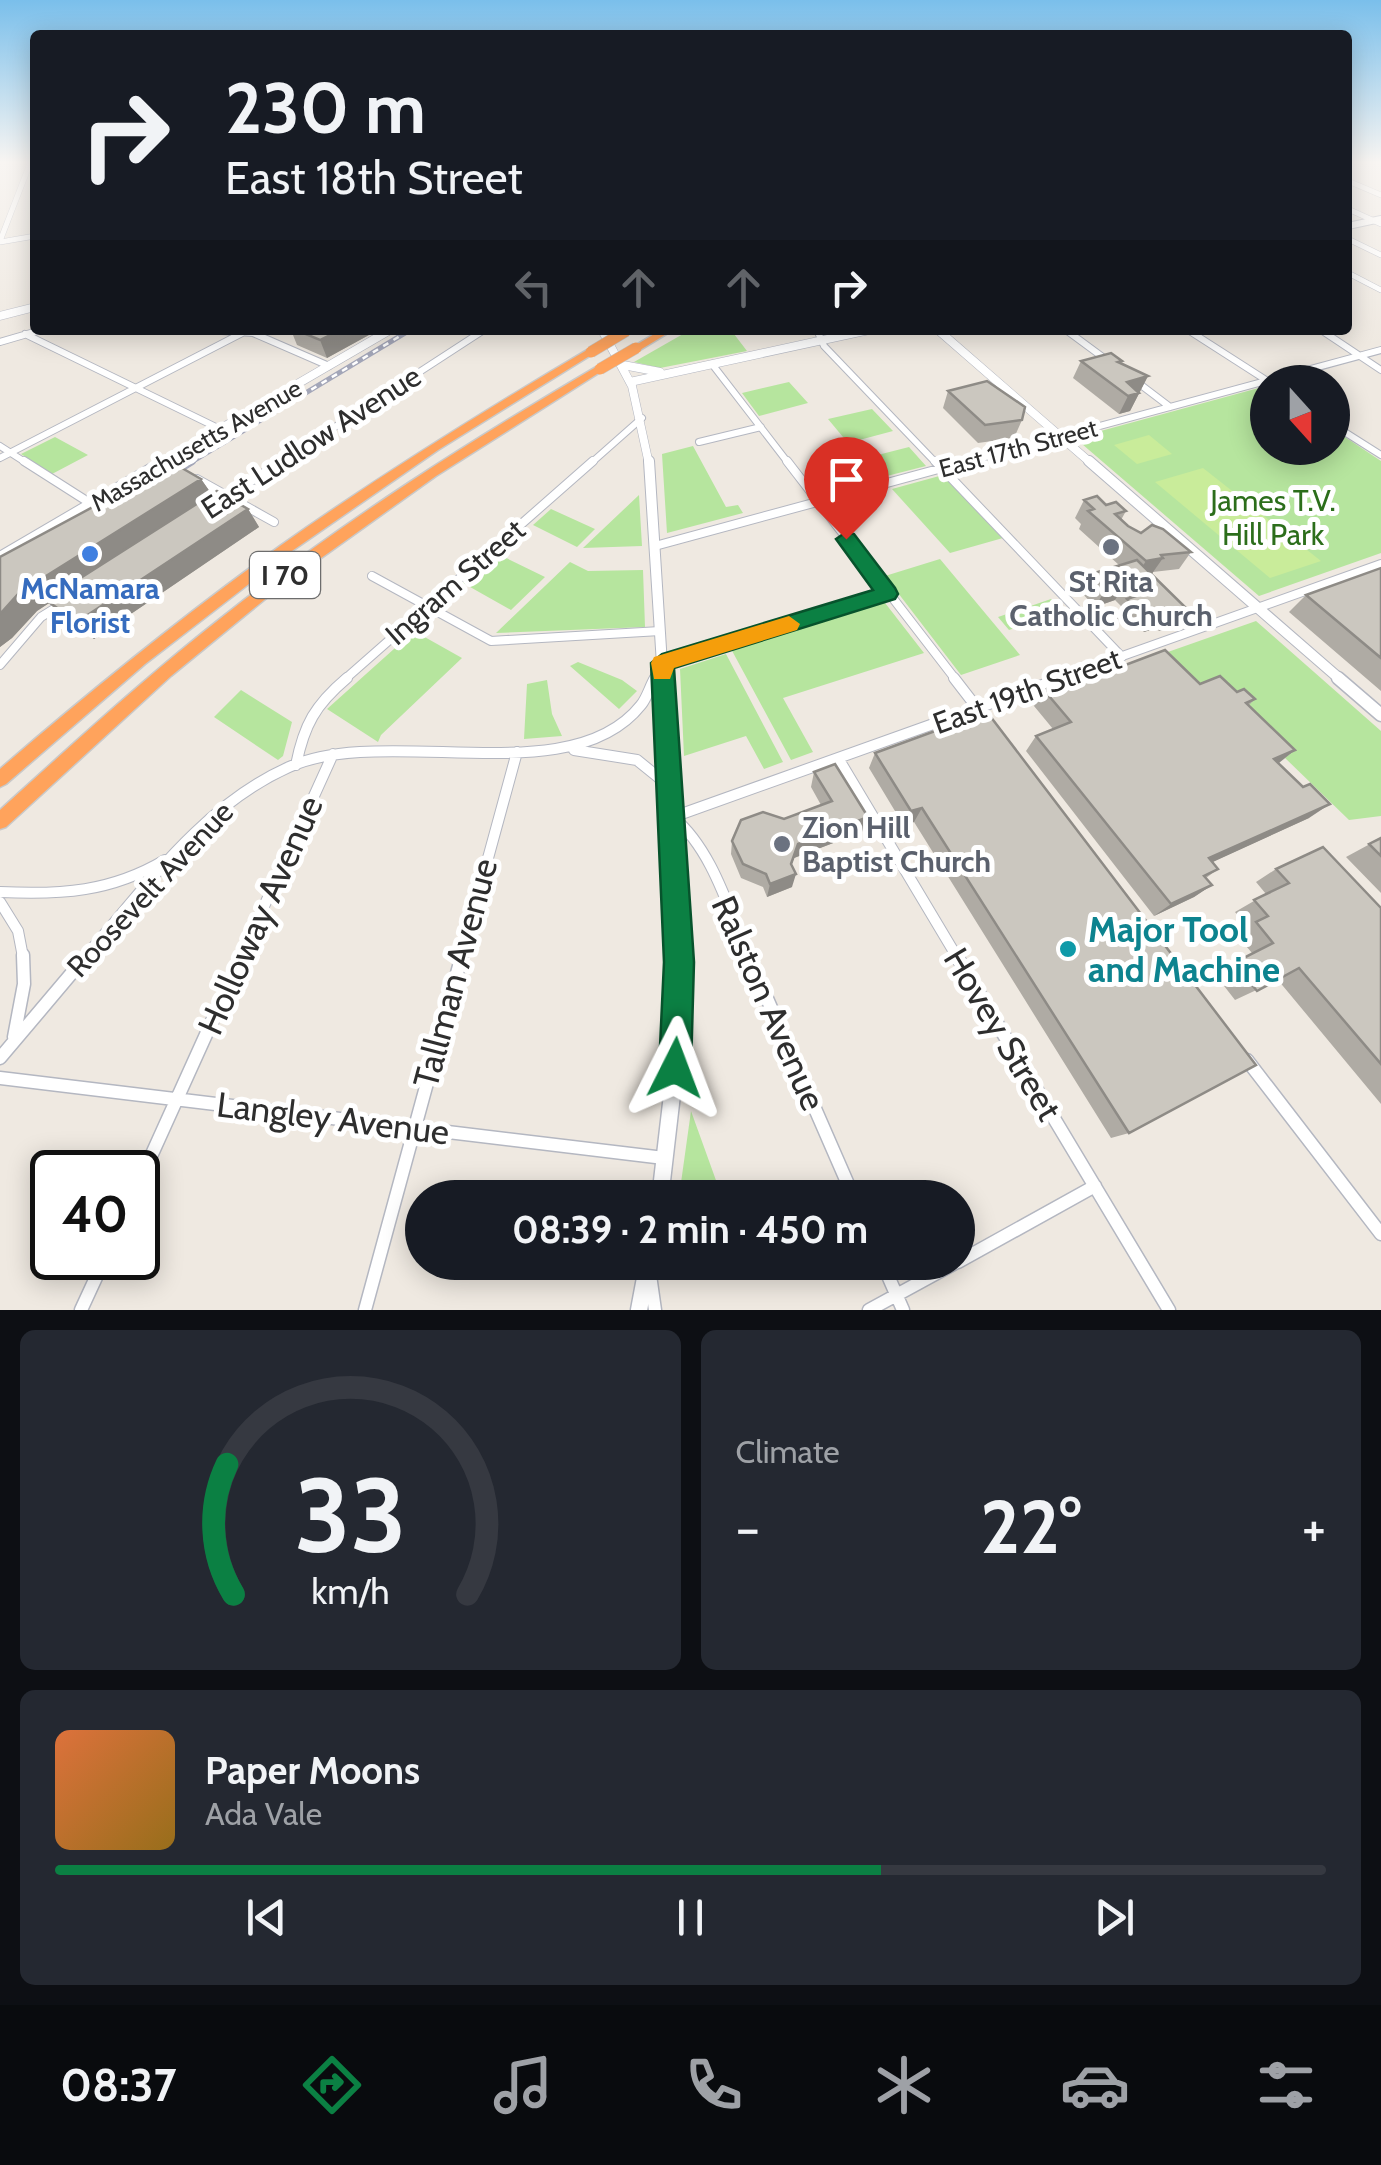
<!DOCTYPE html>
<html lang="en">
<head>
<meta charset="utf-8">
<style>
  :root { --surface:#171b24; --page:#242831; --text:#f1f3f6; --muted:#9ea1a6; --line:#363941; --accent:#0b8043 }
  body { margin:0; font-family:Cabin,sans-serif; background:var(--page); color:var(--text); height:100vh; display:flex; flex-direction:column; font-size:38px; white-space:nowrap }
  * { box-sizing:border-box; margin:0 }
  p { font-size:32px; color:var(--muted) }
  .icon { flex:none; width:55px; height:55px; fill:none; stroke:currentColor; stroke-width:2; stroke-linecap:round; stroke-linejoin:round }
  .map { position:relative; height:1310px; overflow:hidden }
  .sheet { display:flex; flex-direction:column; gap:20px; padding:20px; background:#0d0f14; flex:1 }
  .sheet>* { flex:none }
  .banner { position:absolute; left:30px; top:30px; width:1322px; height:305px; border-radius:10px; box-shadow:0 5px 25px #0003; background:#171b24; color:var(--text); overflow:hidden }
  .needle { width:65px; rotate:159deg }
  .tools { position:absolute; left:1250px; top:365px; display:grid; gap:20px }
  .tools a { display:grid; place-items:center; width:100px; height:100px; border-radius:50%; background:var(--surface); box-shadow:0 5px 25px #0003; font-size:50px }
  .speed { position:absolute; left:30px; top:1150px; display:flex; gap:20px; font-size:50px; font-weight:700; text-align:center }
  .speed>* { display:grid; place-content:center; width:130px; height:130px; border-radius:50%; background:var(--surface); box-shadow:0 5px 25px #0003; line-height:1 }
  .speed .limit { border:5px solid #111; border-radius:15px; background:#fff; color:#111 }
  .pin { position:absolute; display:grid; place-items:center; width:85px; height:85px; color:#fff; margin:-102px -42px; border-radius:50% 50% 50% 0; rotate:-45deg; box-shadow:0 0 10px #0007 }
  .pin .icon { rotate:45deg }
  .me { position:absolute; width:110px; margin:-55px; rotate:3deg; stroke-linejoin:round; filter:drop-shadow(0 0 8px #0008) }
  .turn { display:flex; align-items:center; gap:35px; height:210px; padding:0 30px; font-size:45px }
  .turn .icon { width:130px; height:130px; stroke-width:2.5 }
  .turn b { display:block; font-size:70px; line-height:85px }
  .lanes { display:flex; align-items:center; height:95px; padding:0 30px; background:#0003; justify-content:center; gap:50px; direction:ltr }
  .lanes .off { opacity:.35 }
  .big { font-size:75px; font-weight:700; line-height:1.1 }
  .sheet .tile { flex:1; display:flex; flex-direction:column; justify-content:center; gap:15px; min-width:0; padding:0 35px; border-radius:15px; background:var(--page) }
  .sheet .dial { align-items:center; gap:0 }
  .dial svg { height:260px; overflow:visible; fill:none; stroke:var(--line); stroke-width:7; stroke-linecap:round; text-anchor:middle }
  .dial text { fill:var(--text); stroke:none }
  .song { display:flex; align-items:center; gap:30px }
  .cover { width:120px; height:120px; border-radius:15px; background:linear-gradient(135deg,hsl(20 70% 55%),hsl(40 70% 35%)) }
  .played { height:10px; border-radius:5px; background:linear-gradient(90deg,var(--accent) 65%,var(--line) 65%) }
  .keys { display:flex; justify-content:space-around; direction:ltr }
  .heat { display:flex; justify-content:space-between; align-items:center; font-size:55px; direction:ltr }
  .sheet .tiles { flex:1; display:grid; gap:20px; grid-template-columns:1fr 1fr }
  .tile:last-child { grid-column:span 2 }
  .trip { position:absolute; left:405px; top:1180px; width:570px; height:100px; border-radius:50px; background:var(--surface); box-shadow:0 5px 25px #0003; font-weight:700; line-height:100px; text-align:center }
  .menu { display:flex; height:160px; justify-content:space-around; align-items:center; background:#090b0e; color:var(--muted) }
  .menu .icon { width:70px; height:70px }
  .menu .active { color:var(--accent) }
  .menu b { font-size:45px; color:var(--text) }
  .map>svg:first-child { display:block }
</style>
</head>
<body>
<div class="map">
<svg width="1381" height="1310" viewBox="0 0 1381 1310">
  <rect width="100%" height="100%" fill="#efe9e1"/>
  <path fill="#b6e59e" d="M690 330H740L734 334 747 351 660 368 634 362Z
    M789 382 808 403 759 416 742 393Z
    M1266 386 1268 448H1332L1333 429 1381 461V553L1259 596 1075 438Z
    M872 409 893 431 848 443 828 419Z
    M55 437 88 455 52 474 21 454Z
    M693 446 726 507 738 505 743 513 667 533 662 454Z
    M909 447 926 466 879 478 862 459Z
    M943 475 1003 538 950 553 892 489Z
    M639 495 642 546 583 548Z
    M551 509 595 529 577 547 533 525Z
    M498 554 545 577 511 610 463 583Z
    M940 559 1020 655 961 675 885 576Z
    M570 562 588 571 643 570 645 627 496 633Z
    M882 599 924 653 783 698 813 752 791 760 730 647Z
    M1051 599 1063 612 1009 630 998 617Z
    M1256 621 1381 731V816L1349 820 1250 724 1202 689 1148 659Z
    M414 631 462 658 381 735 378 742 327 709Z
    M726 654 783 762 764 769 746 736 684 756 680 669Z
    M578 662 622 680 637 691 619 709 570 666Z
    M547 680 552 714 562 736 524 739 527 684Z
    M241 690 292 722 283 756 278 760 214 717Z
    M691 1111 722 1197H679Z"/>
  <path fill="#c9ec9a" d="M1149 435 1172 454 1137 464 1114 445Z
    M1203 468 1321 561 1270 578 1155 482Z"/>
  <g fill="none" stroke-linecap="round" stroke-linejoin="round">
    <g stroke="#b4b7c1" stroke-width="6">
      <path id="street-far4" d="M1348 181 1381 195
        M1348 209 1381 224
        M1348 239 1381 255
        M0 241 31 161
        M0 242 35 236
        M1348 273 1381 290"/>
    </g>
    <g stroke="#b4b7c1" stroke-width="8">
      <path id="street-far3" d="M206 330 253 333 329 366
        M817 330 824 346 937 464
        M1066 330 1108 361
        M1188 330 1269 382
        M1321 330 1381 370
        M25 334 222 430
        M0 342 41 330
        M712 364 789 464
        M1137 382 1170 407
        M1332 424 1381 455
        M699 442 761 427
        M0 446 28 464
        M0 458 248 330
        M278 464 484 330
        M590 464 642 418
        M959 464 1381 350"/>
    </g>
    <g stroke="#b4b7c1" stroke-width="10">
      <path id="street-far2" d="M24 461 93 505
        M787 461 956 680
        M935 461 1122 657
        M197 479 274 522
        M218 503 282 461
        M655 546 968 461
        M372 576 491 641 660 631
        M0 665 41 617 62 604
        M344 680 593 461
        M653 680 662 663 888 593
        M1055 680 1381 564"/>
    </g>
    <g stroke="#b4b7c1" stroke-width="12">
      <path id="street-far1" d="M954 678 988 722
        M574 750 637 760 668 785
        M838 758 957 957
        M296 765C304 725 315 705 347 678
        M673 817 1062 678
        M673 817C713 850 729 911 749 957
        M0 892C61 895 111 892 165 860
        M0 902 18 931 23 957
        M85 957C146 887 202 806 289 767 387 723 571 794 641 705 647 698 650 686 655 678
        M241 957 333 754
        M461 957 517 752"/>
    </g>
    <g stroke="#b4b7c1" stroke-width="15">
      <path id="street" d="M748 955 854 1198
        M956 955 1169 1310
        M14 1037 24 984 23 955
        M0 1058 87 955
        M1247 1060 1381 1234
        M0 1078 664 1158
        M138 1185 242 955
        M882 1262 903 1310
        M958 1262 1095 1186
        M650 1275 655 1310
        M81 1310 105 1258
        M365 1310 462 955
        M869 1310 957 1262"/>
    </g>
    <g stroke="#b4b7c1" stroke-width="8">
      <path id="secondary-far4" d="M1348 226 1381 219"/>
    </g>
    <g stroke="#b4b7c1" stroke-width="9">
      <path id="secondary-far3" d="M0 316 35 307
        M602 330 632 386 649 464
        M938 330 1092 464
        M623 365 660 372
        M630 382 869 330
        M160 464 390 330"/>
    </g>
    <g stroke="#b4b7c1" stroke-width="12">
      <path id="secondary-far2" d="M649 461 663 680
        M1089 461 1341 680
        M0 557 164 461"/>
    </g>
    <g stroke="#b4b7c1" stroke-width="15">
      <path id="secondary-far1" d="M663 678 677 957
        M1338 678 1381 715"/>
    </g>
    <g stroke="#b4b7c1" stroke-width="19">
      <path id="secondary" d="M660 1198 675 1069 677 955
        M639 1310 648 1262"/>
    </g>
    <g stroke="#c9c9c9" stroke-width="3">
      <path id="highway" d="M661 330H673L640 350 631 348Z
        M587 350 596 352 438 450 289 553 145 664 6 784 0 787V769C90 691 183 616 280 546 379 476 482 412 587 350Z
        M596 367 605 369 436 476 275 591 171 676 6 827 0 829V810C75 742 150 673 230 611 345 520 470 441 596 367Z"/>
    </g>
    <use href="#street-far4" stroke="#fff" stroke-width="5"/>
    <use href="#street-far3" stroke="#fff" stroke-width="6"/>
    <use href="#street-far2" stroke="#fff" stroke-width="8"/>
    <use href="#street-far1" stroke="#fff" stroke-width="10"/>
    <use href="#street" stroke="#fff" stroke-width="12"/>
    <use href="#secondary-far4" stroke="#fff" stroke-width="6"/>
    <use href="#secondary-far3" stroke="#fff" stroke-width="8"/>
    <use href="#secondary-far2" stroke="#fff" stroke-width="10"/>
    <use href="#secondary-far1" stroke="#fff" stroke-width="12"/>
    <use href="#secondary" stroke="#fff" stroke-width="16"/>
    <use href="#highway" fill="#ffa35c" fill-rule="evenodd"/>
    <g stroke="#a3a6b8" stroke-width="5">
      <path id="rail-far1" d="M188 464 410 330"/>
    </g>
    <g stroke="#a3a6b8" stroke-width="8">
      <path id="rail" d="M160 481 192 461
        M91 517 169 472"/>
    </g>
    <use href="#rail-far1" stroke="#fff" stroke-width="2.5" stroke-dasharray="6" stroke-linecap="butt"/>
    <use href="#rail" stroke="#fff" stroke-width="4" stroke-dasharray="10" stroke-linecap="butt"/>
    <g stroke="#c9c9c9" stroke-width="12" stroke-linecap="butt">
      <path id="highway-bridge" d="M591 352 626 331
        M600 369 636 348"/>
    </g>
    <use href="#highway-bridge" stroke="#ffa35c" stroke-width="11"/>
  </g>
  <path fill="#afaba4" d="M291 330H378L327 358 297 345Z
    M1081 361 1120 363 1148 376 1130 411 1119 414 1073 378Z
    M948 391 1022 420 1014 438 978 443 943 408Z
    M140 477 201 479 212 495 248 509 259 527 94 639 63 617 49 603 37 611 12 638 0 647V557L114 505 147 486Z
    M1084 500 1126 511 1121 520 1128 526 1141 533 1191 552 1179 569 1153 572 1152 574 1187 609 1174 626 1159 631 1156 628 1144 632 1137 626 1128 629 1115 617 1122 607 1115 600 1095 607 1081 592 1091 574 1119 565 1079 529 1081 524 1075 518Z
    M1381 568V691L1289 612 1306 595Z
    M1075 684H1200L1237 692 1255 699 1249 705 1295 750 1279 763 1309 818 1212 862 1218 869 1206 878 1212 885 1194 897 1154 916 1026 751 1036 736 1053 729 1034 706 1044 690Z
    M987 712 1129 1133 1111 1138 914 822 904 826 869 768 875 753Z
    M814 772 862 832 794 858 791 865 792 887 767 897 763 887 741 878 731 854 732 841 821 805 811 787Z
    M1381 838V893L1346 857Z
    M1276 869 1381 908V1104L1278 980 1235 1000 1214 973 1252 953 1235 933 1247 927 1235 912 1266 894 1256 882Z"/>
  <path fill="#8e8b86" d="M340 330H378L327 358 320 340Z
    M1148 376 1130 411 1119 414 1128 396 1127 382Z
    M201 479 213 496 37 611 12 638 0 647V614L19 593Z
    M248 509 259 527 94 639 77 622Z
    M1163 558 1151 575 1134 579 1146 561Z
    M1126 583 1115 600 1095 607 1106 589Z
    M1150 609 1137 626 1128 629 1140 612Z
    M1187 609 1174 626 1159 631 1172 614Z
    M1169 611 1156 628 1144 632 1157 615Z
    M1295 750 1276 765 1274 759Z
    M1330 804 1309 818 1191 872 1209 858Z
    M922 808 914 822 904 826 911 811Z
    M868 817 862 832 794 858 787 877 798 844Z
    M796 874 792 887 767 897 770 884Z
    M1212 885 1194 897 1154 916 1171 904Z"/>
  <path fill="#cbc7bf" stroke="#8e8b86" stroke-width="2.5" d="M296 330H340L320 340Z
    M1111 353 1122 361 1118 362 1148 376 1127 382 1139 393 1128 396 1081 361Z
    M987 381 1025 407 1022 420 985 425 948 391Z
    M168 460 201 479 19 593 0 614V557L104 501 114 505 150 484 140 477Z
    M217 491 248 509 77 622 46 600Z
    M1097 496 1106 505 1116 502 1126 511 1115 514 1128 526 1141 533 1152 525 1163 529 1191 552 1161 555 1163 558 1146 561 1088 511 1094 509 1084 500Z
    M1137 560 1187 609 1172 614 1169 611 1157 615 1150 609 1140 612 1127 599 1139 595 1126 583 1106 589 1091 574Z
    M1381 568V658L1306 595Z
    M1165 650 1200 684 1220 676 1237 692 1244 689 1255 699 1246 703 1295 750 1274 759 1303 787 1310 784 1330 804 1209 858 1218 869 1204 876 1212 885 1171 904 1036 736 1071 722 1044 690 1071 680 1075 684Z
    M987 712 1256 1065 1129 1133 922 808 911 811 875 753Z
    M835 764 868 817 798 844 791 864 796 874 770 884 766 874 743 864 732 841 741 820 763 812 784 819 832 801 814 772Z
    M1381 838V856L1369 844Z
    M1323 847 1381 908V1064L1299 968 1257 991 1234 963 1273 943 1256 922 1268 916 1254 900 1289 883 1276 869Z"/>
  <linearGradient id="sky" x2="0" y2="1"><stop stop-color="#7abfeb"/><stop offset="0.47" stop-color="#f8f5f2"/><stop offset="1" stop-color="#f8f5f2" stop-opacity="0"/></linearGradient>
  <rect width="1381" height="345" fill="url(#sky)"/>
  <path fill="#0b8043" stroke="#07532c" stroke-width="2.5" d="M846 532 854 534 895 588 898 594 895 599 674 668 694 962 691 1068 687 1079 675 1084 664 1079 659 1068 664 962 651 663 662 654 873 590 836 539Z"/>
  <path fill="#f59e0b" d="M789 616 800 624 797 630 674 668 670 679H654L651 663 654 657Z"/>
  <g fill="#6b7280" stroke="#fff" stroke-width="4">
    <circle cx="1111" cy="547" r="10"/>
    <circle cx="782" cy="844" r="10"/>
  </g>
  <circle fill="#3f7fe0" stroke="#fff" stroke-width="4" cx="90" cy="554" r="10"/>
  <circle fill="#0f9aa8" stroke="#fff" stroke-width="4" cx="1068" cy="949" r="10"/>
  <g text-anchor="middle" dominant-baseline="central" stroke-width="10" stroke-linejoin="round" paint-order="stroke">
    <g font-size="25" fill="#2e2e2e" stroke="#fff">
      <text transform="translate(196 445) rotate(-30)">Massachusetts Avenue</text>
      <text transform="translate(1018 448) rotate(-15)">East 17th Street</text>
    </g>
    <rect fill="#fff" stroke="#6d6d6d" stroke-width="2.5" x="250" y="552" width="70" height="46" rx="8"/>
    <g font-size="28" font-weight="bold" fill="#2e2e2e">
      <text x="285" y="575">I 70</text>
    </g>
    <g font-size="30" fill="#2e2e2e" stroke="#fff">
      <text transform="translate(311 442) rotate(-33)">East Ludlow Avenue</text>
      <text transform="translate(455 582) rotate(-41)">Ingram Street</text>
      <text transform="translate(1027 691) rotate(-20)">East 19th Street</text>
      <text transform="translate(150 889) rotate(-47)">Roosevelt Avenue</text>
    </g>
    <g font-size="30" fill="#2c6e1b" stroke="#fff">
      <text x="1273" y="500">James T.V.<tspan x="1273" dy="34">Hill Park</tspan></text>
    </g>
    <g font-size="30" font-weight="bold" fill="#5b616d" stroke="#fff">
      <text x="1111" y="581">St Rita<tspan x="1111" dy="34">Catholic Church</tspan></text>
      <text x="802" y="827" text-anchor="start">Zion Hill<tspan x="802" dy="34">Baptist Church</tspan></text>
    </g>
    <g font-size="30" font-weight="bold" fill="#366cbe" stroke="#fff">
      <text x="90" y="588">McNamara<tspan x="90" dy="34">Florist</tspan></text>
    </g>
    <g font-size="35" fill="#2e2e2e" stroke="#fff">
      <text transform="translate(260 915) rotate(-66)">Holloway Avenue</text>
      <text transform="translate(455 973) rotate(-75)">Tallman Avenue</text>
      <text transform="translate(769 1003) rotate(66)">Ralston Avenue</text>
      <text transform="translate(1003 1034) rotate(59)">Hovey Street</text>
      <text transform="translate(333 1118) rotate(7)">Langley Avenue</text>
    </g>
    <g font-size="35" font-weight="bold" fill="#0d838f" stroke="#fff" text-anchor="start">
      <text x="1088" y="929">Major Tool<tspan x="1088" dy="40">and Machine</tspan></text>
    </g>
  </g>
</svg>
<div class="tools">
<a><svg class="needle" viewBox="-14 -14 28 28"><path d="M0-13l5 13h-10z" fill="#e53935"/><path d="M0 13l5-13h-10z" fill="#9ea1a6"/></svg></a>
</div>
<div class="speed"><div class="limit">40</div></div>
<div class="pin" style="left:846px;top:539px;background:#d93025"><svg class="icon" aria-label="arrive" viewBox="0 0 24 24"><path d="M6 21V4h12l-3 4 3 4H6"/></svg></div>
<svg class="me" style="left:675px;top:1068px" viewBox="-20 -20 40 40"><path d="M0-17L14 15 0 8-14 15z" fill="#0b8043" stroke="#fff" stroke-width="4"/></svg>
<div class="trip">08:39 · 2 min · 450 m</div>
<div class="banner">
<div class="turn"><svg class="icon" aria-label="right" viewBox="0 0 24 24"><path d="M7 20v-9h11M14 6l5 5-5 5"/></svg><div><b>230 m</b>East 18th Street</div></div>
<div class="lanes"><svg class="icon off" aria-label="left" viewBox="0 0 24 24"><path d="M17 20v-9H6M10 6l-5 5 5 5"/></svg><svg class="icon off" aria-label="ahead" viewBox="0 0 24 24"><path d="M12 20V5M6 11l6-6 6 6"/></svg><svg class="icon off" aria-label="ahead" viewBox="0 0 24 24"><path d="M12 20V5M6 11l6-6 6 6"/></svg><svg class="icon" aria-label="right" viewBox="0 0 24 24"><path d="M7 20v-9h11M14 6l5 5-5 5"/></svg></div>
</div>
</div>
<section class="sheet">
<div class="tiles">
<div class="tile dial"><svg viewBox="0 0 100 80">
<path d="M14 69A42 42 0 1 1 86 69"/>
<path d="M14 69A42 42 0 0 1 12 29" stroke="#0b8043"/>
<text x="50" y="56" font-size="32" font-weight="700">33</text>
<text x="50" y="72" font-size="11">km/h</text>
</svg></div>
<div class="tile"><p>Climate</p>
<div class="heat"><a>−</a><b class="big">22°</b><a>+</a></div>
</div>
<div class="tile">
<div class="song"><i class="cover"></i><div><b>Paper Moons</b><p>Ada Vale</p></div></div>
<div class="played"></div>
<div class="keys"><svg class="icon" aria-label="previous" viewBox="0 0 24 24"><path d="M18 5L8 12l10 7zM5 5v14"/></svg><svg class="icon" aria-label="pause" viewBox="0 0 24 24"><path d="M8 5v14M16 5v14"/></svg><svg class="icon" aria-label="next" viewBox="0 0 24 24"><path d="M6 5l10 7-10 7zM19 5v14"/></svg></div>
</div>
</div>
</section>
<nav class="menu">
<b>08:37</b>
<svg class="icon active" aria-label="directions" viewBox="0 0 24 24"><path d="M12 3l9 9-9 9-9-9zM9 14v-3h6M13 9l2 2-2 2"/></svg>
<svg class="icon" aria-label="music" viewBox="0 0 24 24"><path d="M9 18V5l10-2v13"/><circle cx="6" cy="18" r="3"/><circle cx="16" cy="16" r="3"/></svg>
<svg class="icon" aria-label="phone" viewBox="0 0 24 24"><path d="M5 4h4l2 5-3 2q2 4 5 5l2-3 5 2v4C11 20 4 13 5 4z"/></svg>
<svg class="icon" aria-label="climate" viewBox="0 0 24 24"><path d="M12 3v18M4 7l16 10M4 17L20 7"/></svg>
<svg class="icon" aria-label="car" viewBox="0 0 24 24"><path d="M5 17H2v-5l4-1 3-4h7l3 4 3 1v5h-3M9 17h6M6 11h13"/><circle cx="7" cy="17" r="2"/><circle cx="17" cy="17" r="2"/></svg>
<svg class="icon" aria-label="filters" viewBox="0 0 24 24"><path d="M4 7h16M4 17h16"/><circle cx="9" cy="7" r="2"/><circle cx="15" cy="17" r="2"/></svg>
</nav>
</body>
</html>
